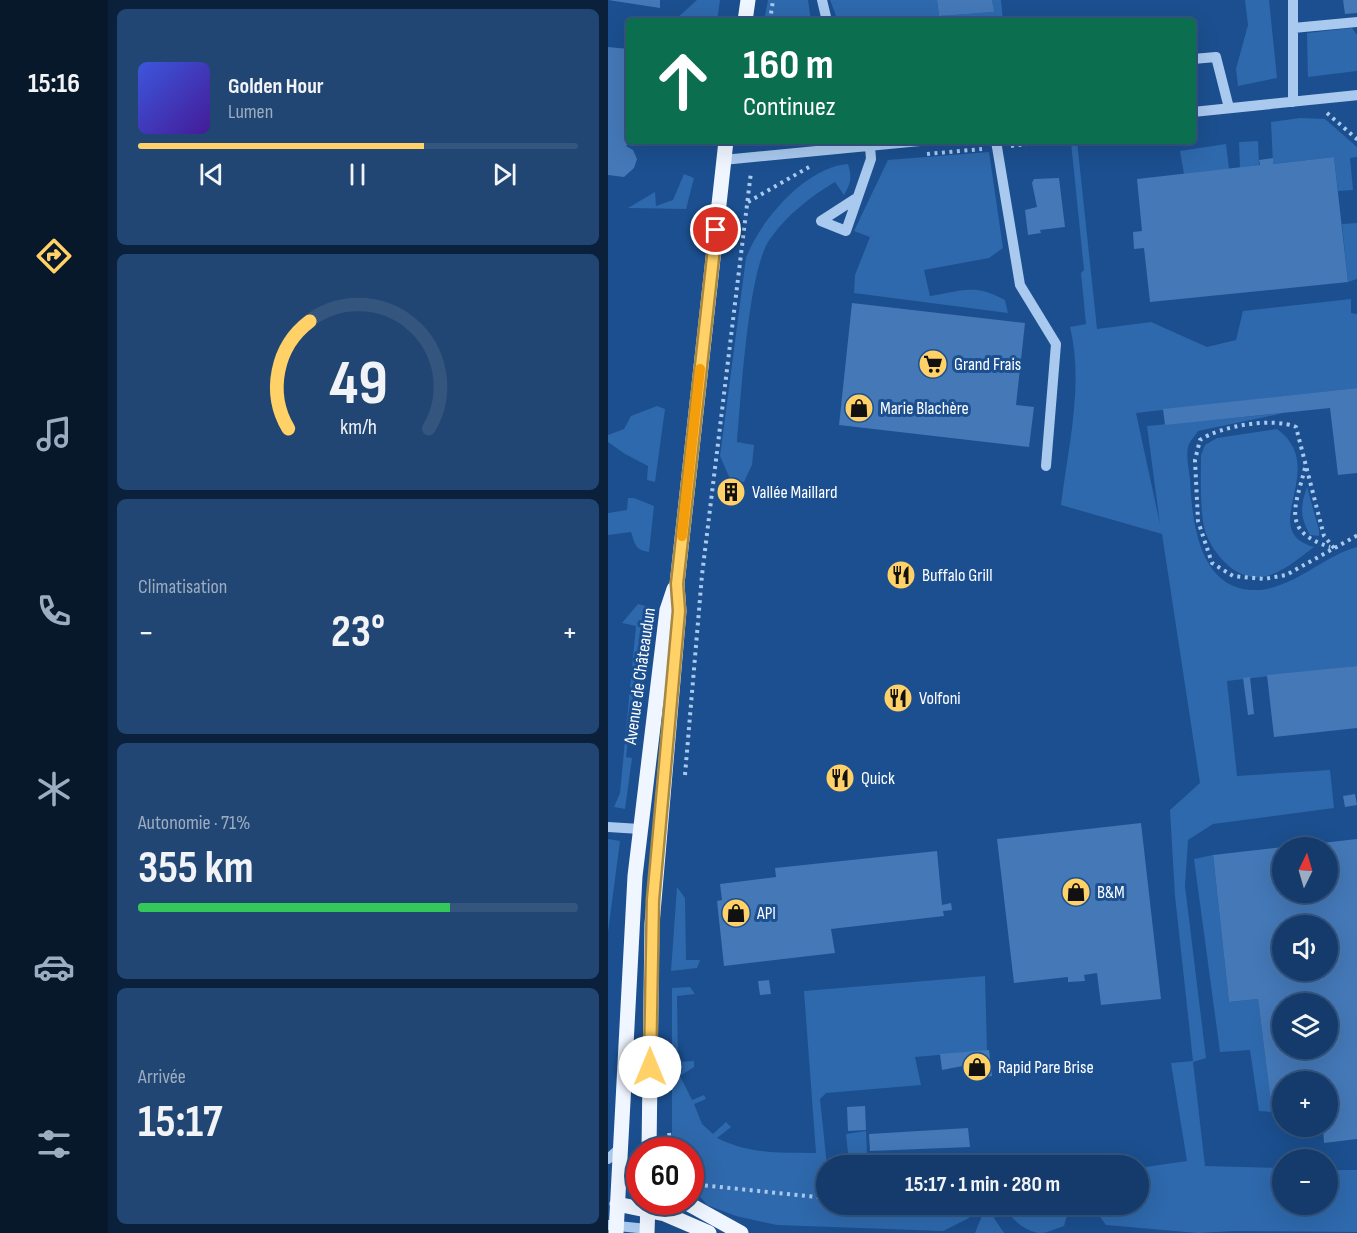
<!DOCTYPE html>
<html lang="fr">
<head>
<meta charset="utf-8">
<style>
  :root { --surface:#143b6b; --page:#214673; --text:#f1f3f6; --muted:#9dadc1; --line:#33557e; --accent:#ffd166 }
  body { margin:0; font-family:"Sofia Sans Condensed",sans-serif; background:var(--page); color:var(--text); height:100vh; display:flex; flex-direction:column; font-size:22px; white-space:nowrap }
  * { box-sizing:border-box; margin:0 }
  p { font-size:20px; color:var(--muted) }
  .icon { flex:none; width:33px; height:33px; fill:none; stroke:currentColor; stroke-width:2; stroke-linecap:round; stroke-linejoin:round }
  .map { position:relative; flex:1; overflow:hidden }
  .side { display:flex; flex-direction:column; gap:9px; padding:9px; background:#0b203b; width:500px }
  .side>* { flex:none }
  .hud { position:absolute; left:18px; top:18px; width:570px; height:126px; border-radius:6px; box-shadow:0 6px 24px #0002,0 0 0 2px var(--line); background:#0b6e4f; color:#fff; overflow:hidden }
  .needle { width:39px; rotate:5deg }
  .controls { position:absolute; left:664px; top:837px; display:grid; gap:12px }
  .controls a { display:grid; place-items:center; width:66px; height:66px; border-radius:50%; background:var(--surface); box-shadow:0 6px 24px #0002,0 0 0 2px var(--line); font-size:30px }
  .speed { position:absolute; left:18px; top:1137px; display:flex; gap:12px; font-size:30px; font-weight:700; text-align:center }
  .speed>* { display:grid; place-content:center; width:78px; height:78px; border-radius:50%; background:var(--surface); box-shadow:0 6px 24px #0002,0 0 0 2px var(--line); line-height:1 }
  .speed .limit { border:9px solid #d22; background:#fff; color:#111 }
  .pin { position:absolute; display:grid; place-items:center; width:51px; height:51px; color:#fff; margin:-26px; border:3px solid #fff; border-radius:50%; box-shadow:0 2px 6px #0007 }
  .me { position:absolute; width:66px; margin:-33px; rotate:0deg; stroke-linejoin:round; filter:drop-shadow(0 0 4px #0008) }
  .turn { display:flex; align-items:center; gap:21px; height:126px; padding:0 18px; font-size:27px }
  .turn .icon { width:78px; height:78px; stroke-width:2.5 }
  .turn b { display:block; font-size:42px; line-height:51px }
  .big { font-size:45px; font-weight:700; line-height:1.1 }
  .side .widget { flex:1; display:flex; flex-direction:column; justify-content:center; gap:9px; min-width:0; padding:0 21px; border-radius:9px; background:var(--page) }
  .side .dial { align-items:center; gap:0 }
  .dial svg { height:156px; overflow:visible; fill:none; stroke:var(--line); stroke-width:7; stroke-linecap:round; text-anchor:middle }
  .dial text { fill:var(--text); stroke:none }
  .song { display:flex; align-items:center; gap:18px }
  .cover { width:72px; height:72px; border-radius:9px; background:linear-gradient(135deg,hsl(230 70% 55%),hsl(260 70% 35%)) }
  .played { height:6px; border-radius:3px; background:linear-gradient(90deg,var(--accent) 65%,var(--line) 65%) }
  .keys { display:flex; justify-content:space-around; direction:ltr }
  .heat { display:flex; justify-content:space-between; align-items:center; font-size:33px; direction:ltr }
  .charge { height:9px; border-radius:4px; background:linear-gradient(90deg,#34c759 71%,var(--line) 0) }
  .trip { position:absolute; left:208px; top:1155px; width:333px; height:60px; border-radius:30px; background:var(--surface); box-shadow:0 6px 24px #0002,0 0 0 2px var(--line); font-weight:700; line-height:60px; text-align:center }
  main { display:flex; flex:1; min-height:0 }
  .dock { display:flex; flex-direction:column; width:108px; justify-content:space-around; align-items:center; background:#08182b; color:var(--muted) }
  .dock .icon { width:42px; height:42px }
  .dock .current { color:var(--accent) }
  .dock b { font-size:27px; color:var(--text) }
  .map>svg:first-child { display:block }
</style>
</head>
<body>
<main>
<nav class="dock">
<b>15:16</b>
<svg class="icon current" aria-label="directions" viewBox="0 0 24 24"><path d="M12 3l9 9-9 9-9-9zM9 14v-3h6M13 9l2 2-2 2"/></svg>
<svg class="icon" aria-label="music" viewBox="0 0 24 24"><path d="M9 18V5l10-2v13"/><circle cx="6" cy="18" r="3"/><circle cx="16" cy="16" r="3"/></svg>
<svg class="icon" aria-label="phone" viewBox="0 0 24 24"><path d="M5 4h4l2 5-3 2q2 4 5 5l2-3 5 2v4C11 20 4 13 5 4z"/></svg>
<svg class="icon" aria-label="climate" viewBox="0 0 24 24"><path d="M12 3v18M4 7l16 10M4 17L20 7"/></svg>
<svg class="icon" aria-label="car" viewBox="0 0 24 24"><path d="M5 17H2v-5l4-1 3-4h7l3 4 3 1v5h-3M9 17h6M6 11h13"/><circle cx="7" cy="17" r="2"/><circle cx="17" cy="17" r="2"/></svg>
<svg class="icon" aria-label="filters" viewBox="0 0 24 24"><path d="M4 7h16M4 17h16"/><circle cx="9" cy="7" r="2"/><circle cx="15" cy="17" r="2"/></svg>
</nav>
<section class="side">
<div class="widget">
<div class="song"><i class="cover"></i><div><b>Golden Hour</b><p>Lumen</p></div></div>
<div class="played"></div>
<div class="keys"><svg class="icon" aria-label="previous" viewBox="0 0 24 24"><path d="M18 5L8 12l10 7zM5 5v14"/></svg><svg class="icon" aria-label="pause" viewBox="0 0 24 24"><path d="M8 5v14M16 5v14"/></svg><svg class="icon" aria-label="next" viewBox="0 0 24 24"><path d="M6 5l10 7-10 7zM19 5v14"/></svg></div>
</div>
<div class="widget dial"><svg viewBox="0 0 100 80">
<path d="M14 69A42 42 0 1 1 86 69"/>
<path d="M14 69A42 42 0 0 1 25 14" stroke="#ffd166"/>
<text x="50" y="56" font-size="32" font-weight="700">49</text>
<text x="50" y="72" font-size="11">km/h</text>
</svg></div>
<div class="widget"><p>Climatisation</p>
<div class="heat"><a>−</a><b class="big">23°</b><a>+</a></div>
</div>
<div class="widget"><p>Autonomie · 71%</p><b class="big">355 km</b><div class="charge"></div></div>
<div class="widget"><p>Arrivée</p><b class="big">15:17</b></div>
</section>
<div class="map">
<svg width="750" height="1233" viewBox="0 0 750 1233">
  <rect width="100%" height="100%" fill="#1b4f8f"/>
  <path fill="#2e69ad" d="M89 0H112L109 21 68 19Z
    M160 0H200L203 21H156Z
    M222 0H329L331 16 385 12 384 0H393L395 21H245L242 17 230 21Z
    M637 0H661L669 78 630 86 628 69 640 25Z
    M744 28 749 35V71L700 77 699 33Z
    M692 118 717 119 749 147V157L742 158 745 190 730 191 726 157 665 164 663 122Z
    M469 141 489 329 543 322 599 347 628 340 635 311 743 299V313L749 314V388L528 413 552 524 539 426 676 413 590 431C587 436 581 442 580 447 578 456 581 470 582 479 584 521 591 591 648 590 685 589 715 556 749 547V666L619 681 629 776 722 770 726 808 605 824 580 840 577 886 598 1058 585 1062 597 1166 675 1168V1204H720V1170H749V1232L627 1231 590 1233 498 1225 488 1211V1205L531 1204V1168L579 1161 563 1063 585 1061 567 896 562 810 592 783 554 534 453 505C460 447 476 384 462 327L478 324 473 273 476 270 463 142Z
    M650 141 651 165 632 168 631 142Z
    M618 144 621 169 576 174 572 151Z
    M381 152 395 248 381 258 316 270 322 296C354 291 367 283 397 300L400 313 246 293 247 275 262 237 246 231 280 160Z
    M240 164C244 177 243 183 236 195L227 182C202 197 179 215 162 239 140 269 133 400 129 442L146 445 144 465 136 482 122 479 112 456 138 258C152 220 198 167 240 164Z
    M76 174 86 178 78 209 20 208 47 192 48 206 65 200Z
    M749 223V279L740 282 734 224Z
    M49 406 57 409 47 482 39 480 40 466 17 454 0 442V435L16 429 23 416Z
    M669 429C723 468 647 531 706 547 691 558 677 571 659 576 628 585 598 548 595 521 592 500 593 477 593 455L597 445 609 438Z
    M699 487 711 530V536L702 535C692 517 692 507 699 487Z
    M20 498H26L46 506 41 552C27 550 27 544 23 532L0 535V513L19 510Z
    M30 604 44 608 29 723H22L18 757 24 758 17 809 6 807 12 793 28 626 14 623Z
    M0 839 12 841 0 932Z
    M605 855 621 1002 650 999 664 1112 651 1111 642 1050 612 1052 586 859Z
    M69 887 77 898 78 960H92L89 968 63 971Z
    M377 976 379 1051 307 1057 313 1085 218 1093 212 1099 219 1166V1204L363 1205 361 1218 335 1231 169 1225 128 1216 99 1205 83 1186 82 1150H67L64 1137V988L82 987 87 994 69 996 70 1062 86 1061V1067L72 1076 84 1100 96 1095 98 1099 86 1104 94 1124 105 1134 118 1122 123 1127 109 1138C144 1155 170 1152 208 1153L196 991Z
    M258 1131 259 1153 255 1161 248 1160 240 1153 238 1134Z
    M397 1205H462L456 1226C449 1228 440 1233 433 1233 418 1233 401 1218 397 1205Z
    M378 1206 396 1233H367Z"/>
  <path fill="#4478b7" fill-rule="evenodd" d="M0 0H52V8Z
    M329 0H384L386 12 331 16Z
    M735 0H750V13L737 14Z
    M0 47 21 49V143L18 146 25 150 29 159 26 168 16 177 0 175Z
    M726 157 740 282 542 302 536 248 526 249 525 232 534 231 529 179 652 165 651 160 665 158V164Z
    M451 178 457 227 432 230 433 233 420 235 417 210 429 207 424 183 426 179Z
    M244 303 417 323 408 405 426 407 421 447 231 425Z
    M750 388V473L730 475 722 408 557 425 555 409Z
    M120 485 128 486 127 498H119Z
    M750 666V728L666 737 659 675Z
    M642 677 646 714 640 715 635 678Z
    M747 794 749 805 737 807 735 796Z
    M533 823 553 999 493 1005 489 973 476 975 477 981 460 982V977L406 983 389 839Z
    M750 839V1139L716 1143 715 1126H720V1082H675V1110L664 1112 650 999 621 1002 605 855 675 847V892H720V848L687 846ZM675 926H720V970H675ZM675 1004H720V1048H675Z
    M329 851 334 905 343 903 344 910 335 911 336 916 223 929 227 953 116 966 109 901 114 900 112 884 168 877 167 868Z
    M161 980 163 994 152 995 150 981Z
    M381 1050 384 1076 361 1078 360 1065 334 1070 332 1054Z
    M257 1106 258 1130 240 1131 239 1107Z
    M360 1128 362 1147 262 1151 261 1134Z"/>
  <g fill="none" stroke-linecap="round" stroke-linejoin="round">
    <path stroke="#a9c9ee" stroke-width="4" stroke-dasharray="3 4.5" stroke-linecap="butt" d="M162 21 165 0
      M719 113 750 140
      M403 146 444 141
      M319 154 374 149
      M140 202 201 167
      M697 468C687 508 673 531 722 547
      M726 548 716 536 688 427C665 417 612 426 592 440L587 460 590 521 604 563 625 576 656 579 678 575 750 535
      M77 775 94 575 143 172
      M61 1133 63 1150
      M82 1184 219 1198"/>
    <path stroke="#a9c9ee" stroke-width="10" d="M214 0 219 21
      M685 0V102
      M685 28 750 22
      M585 59 608 57 621 108
      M585 112 750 95
      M388 141 412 285 448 344 438 466
      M115 160 312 141
      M247 199 213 221 238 231 263 159 262 146
      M0 827 32 829
      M0 1159 11 1149
      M0 1225 39 1229"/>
    <path stroke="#f0f6ff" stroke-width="15" d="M137 21 140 0
      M41 1150 44 924 71 611 69 584 118 141
      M77 1202 133 1233
      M9 1204 57 1214 101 1233
      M8 1233 27 876 59 610 66 589
      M39 1233 40 1202"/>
  </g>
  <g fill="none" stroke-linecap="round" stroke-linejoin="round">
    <g stroke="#a68842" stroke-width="15">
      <path id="route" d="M42 1067 45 900 71 611 69 584 108 230"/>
    </g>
    <use href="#route" stroke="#ffd166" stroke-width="10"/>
    <path stroke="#f59e0b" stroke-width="10" d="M74 536 92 369"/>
  </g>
  <defs>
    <g id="supermarket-disc" transform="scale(1.5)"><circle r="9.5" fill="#ffd166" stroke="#1b4f8f"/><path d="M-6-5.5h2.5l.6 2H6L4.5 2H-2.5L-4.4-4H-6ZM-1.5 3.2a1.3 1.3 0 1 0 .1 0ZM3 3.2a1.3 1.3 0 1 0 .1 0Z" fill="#111"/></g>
    <g id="shop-disc" transform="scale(1.5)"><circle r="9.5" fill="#ffd166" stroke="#1b4f8f"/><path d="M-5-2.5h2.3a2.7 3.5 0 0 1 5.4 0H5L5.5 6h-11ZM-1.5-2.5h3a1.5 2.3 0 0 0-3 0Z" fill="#111"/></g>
    <g id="building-disc" transform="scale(1.5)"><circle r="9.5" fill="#ffd166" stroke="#1b4f8f"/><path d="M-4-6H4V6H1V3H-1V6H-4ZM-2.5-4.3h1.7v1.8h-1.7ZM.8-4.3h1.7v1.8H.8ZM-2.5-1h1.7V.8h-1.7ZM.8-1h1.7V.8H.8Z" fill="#111"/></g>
    <g id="restaurant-disc" transform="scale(1.5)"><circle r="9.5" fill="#ffd166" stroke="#1b4f8f"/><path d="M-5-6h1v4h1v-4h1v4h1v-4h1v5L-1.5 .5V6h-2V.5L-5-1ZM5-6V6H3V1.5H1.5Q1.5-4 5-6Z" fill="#111"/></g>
  </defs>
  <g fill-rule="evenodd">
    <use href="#supermarket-disc" x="325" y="364"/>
    <use href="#shop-disc" x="251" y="408"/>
    <use href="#building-disc" x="123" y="492"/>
    <use href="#restaurant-disc" x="293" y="575"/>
    <use href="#restaurant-disc" x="290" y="698"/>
    <use href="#restaurant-disc" x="232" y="778"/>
    <use href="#shop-disc" x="468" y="892"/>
    <use href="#shop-disc" x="128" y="913"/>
    <use href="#shop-disc" x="369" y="1067"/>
  </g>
  <g text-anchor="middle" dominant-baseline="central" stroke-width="6" stroke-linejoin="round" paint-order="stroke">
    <g font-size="18" fill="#fff" stroke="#1b4f8f" text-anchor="start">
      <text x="346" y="364">Grand Frais</text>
      <text x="272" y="408">Marie Blachère</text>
      <text x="144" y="492">Vallée Maillard</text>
      <text x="314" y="575">Buffalo Grill</text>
      <text x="311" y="698">Volfoni</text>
      <text x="253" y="778">Quick</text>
      <text x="489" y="892">B&amp;M</text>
      <text x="149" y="913">API</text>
      <text x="390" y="1067">Rapid Pare Brise</text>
    </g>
    <g font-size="18" fill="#fff" stroke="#1b4f8f">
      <text transform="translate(32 676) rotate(-82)">Avenue de Châteaudun</text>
    </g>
  </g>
</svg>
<div class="controls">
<a><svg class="needle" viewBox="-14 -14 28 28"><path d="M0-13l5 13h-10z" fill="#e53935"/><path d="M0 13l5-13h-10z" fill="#9dadc1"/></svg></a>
<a><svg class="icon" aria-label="sound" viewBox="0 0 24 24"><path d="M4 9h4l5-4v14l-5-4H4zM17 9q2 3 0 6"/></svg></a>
<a><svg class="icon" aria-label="layers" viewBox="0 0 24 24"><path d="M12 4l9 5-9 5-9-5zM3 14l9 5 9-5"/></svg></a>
<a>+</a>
<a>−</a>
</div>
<div class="speed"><div class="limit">60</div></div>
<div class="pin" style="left:108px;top:230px;background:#d93025"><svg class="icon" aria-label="arrive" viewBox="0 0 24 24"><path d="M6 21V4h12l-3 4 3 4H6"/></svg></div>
<svg class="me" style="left:42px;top:1067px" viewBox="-20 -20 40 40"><circle r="19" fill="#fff"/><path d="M0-13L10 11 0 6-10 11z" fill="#ffd166"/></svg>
<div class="trip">15:17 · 1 min · 280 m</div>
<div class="hud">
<div class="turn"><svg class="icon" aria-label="ahead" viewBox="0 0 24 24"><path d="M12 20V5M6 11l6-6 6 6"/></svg><div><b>160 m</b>Continuez</div></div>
</div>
</div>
</main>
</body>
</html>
